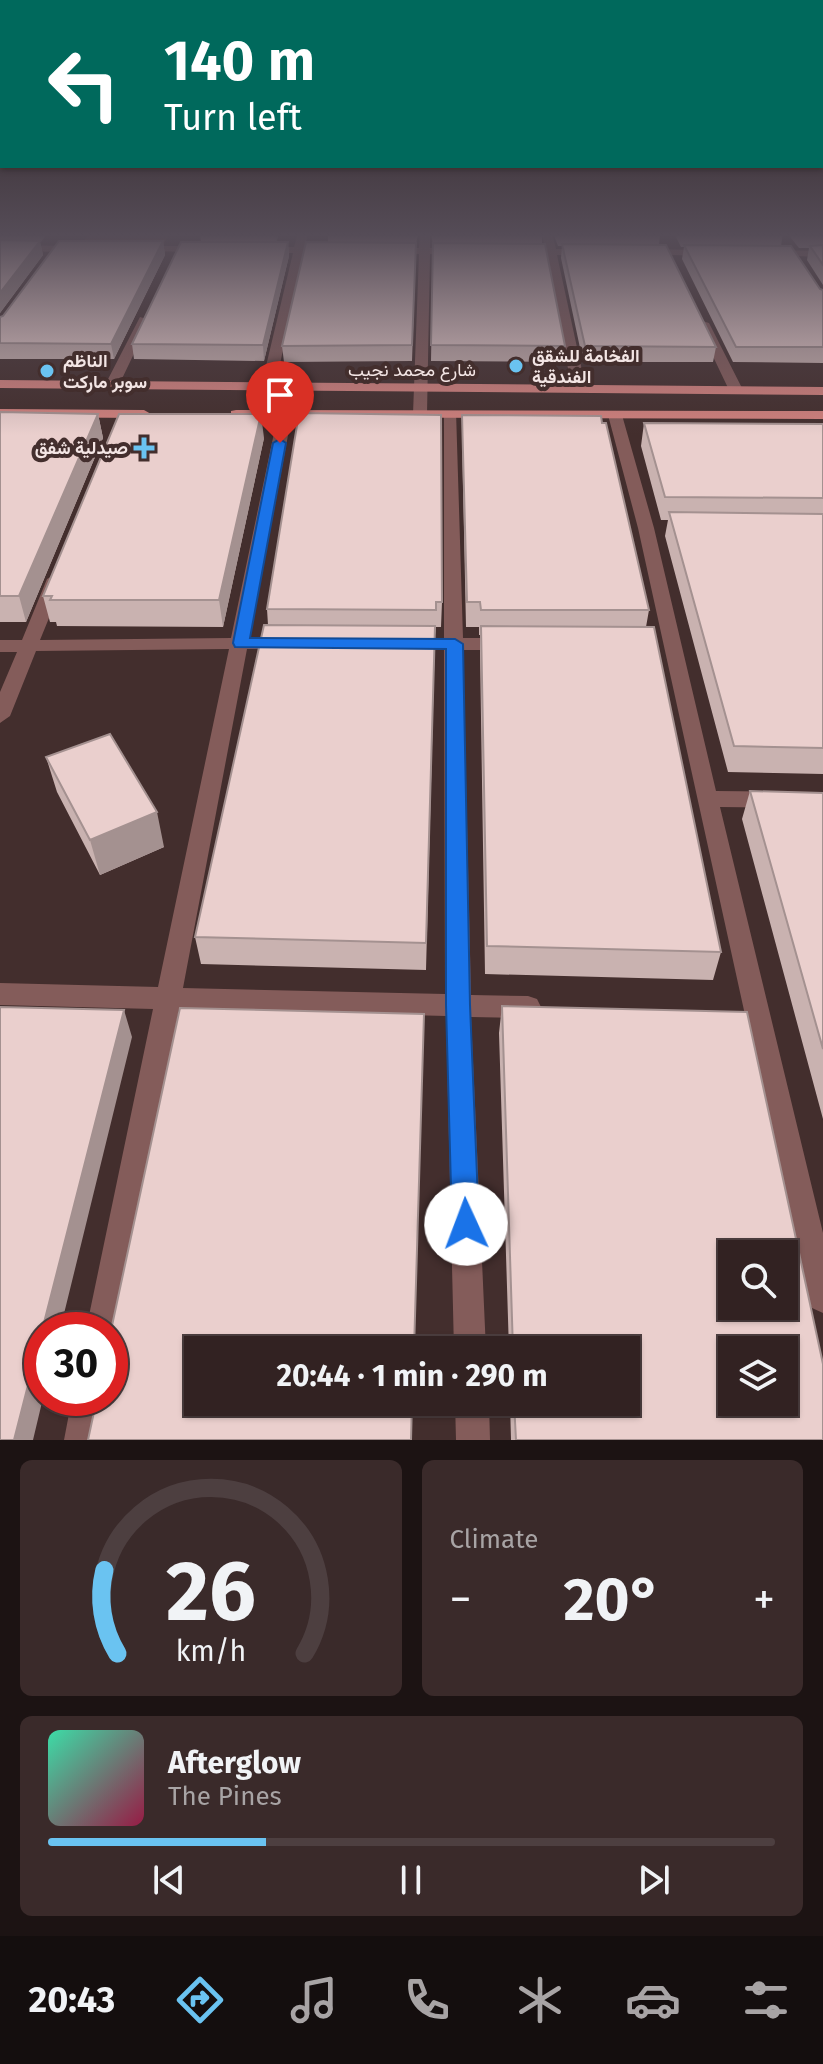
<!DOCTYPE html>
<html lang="en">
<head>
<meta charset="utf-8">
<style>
  :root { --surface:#322222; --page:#3a2a2a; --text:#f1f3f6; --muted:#a8a4a5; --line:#4d3f40; --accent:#6ac3f1 }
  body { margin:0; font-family:"Fira Sans",Vazirmatn,sans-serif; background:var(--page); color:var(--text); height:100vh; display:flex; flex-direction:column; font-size:30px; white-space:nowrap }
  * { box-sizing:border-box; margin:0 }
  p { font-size:26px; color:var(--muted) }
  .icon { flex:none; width:44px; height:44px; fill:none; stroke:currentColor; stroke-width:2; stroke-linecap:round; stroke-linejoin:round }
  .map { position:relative; height:1440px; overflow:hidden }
  .side { display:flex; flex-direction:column; gap:20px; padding:20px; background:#1c1313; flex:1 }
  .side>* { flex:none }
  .hud { position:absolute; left:0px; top:0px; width:824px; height:168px; box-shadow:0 2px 6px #0004,0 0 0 2px var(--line); background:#00695c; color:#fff; overflow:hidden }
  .tools { position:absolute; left:718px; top:1240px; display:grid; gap:16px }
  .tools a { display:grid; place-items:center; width:80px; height:80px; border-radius:0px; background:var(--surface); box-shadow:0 2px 6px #0004,0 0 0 2px var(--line); font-size:40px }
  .speed { position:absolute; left:24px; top:1312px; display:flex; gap:16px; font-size:40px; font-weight:700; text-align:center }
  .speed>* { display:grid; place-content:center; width:104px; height:104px; border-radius:50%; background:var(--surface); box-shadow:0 2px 6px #0004,0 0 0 2px var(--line); line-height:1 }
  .speed .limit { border:12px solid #d22; background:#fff; color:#111 }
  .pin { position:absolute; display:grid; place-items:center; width:68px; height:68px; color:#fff; margin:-82px -34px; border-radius:50% 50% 50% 0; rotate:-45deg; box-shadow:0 0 8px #0007 }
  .pin .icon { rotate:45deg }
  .me { position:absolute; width:88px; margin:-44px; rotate:358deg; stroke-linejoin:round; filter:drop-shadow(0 0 6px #0008) }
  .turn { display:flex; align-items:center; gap:28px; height:168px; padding:0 32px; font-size:36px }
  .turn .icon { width:104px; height:104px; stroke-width:2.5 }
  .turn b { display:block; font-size:56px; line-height:68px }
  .big { font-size:60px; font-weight:700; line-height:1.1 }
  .side .widget { flex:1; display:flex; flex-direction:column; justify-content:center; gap:12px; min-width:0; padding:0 28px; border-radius:12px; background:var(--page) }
  .side .dial { align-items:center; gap:0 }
  .dial svg { height:208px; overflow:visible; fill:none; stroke:var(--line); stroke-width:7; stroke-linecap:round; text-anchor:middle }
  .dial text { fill:var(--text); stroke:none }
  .song { display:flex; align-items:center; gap:24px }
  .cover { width:96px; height:96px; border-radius:12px; background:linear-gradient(135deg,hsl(160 70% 55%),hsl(340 70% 35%)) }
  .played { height:8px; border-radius:4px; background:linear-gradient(90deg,var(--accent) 30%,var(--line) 30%) }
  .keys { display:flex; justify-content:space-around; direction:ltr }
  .heat { display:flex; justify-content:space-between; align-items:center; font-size:44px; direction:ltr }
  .side .tiles { flex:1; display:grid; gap:20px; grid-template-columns:1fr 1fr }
  .widget:last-child { grid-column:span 2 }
  .trip { position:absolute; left:184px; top:1336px; width:456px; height:80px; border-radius:0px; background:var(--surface); box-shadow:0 2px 6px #0004,0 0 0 2px var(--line); font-weight:700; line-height:80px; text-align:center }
  .dock { display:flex; height:128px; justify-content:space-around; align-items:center; background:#140e0e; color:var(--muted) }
  .dock .icon { width:56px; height:56px }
  .dock .active { color:var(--accent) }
  .dock b { font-size:36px; color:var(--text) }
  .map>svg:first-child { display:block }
</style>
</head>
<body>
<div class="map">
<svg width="823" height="1440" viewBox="0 0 823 1440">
  <rect width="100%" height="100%" fill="#432e2d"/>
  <path fill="#783d3b" d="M89 233H169L164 244 83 243Z"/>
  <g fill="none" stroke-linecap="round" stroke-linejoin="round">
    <path fill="#845c5a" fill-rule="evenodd" d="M298 233H308L305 247H328L333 250 328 253H304L275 387 268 391 261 387 293 253H264L259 250 264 247H294Z
      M420 233H430V248H460L465 251 460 254H430L427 414 420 418 413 414 419 254H388L383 251 388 248H419Z
      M542 233H552L556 249H588L593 252 588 255H557L586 389 584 392 572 389 546 255H520L515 252 520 249H545Z
      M0 245 80 246 85 249 80 252 0 251Z
      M140 246H204L209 249 204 252 136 251 135 249Z
      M644 249 708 250 713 253 708 256 640 254 639 252Z
      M772 250 823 251V257L768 255V251Z
      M140 317 150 320 119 385 107 388 105 385Z
      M699 320 709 323 743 390 741 393 729 390 697 323Z
      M285 410 292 414 250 638 284 637 293 643 284 649H247L183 988 445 994 444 650H408L399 644 408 638H444V414L456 411 463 638H508L517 644 508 650H463L471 995 528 996 537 999 541 1007 537 1015 528 1018 471 1017 486 1350H454L446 1016 179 1009 118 1330 110 1343V1330H86L153 1009 0 1005V983L158 987 229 649 36 651 10 716 0 723V692L17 652H0V640H22L47 579 56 574 65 579 40 640 231 638 278 414Z
      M615 411 622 415 654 528 716 791 823 792V808L720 807 823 1233V1313L812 1308 807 1297 638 528 608 415Z
      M72 1398H106L98 1440H64Z
      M455 1402H489L490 1440H456Z"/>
    <path fill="#d1817d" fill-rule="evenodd" d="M0 380 823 387V395L0 388Z
      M0 409 144 410 151 414 144 418 0 417Z
      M236 410 823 411V419L231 417V411Z"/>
  </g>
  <path fill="#c9b2b0" d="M0 233H48L40 242 43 255 0 313Z
    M200 233H279L276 242H288L289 256 264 361 134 359 132 344 201 242Z
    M328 233H418L416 245 412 361 284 362 282 346 328 242Z
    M431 233H542V244L565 346 564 362 431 361 433 245Z
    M553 233H660L659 245 716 347 713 362H583L561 258 562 246H558Z
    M674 233H783L781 246 820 289 823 290V363L733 362 682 259 684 247H681Z
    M787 233H823V285L807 260 809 248H799Z
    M163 241 165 255 114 359H0V317Z
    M0 412 98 414 103 438 26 622H0Z
    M462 415 649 610 646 627 721 952 713 980 485 974 480 653V635H479V627H466L462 438Z
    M644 423 823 424V774L728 772 665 536 668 520H661L641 446Z
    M264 438 223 627 57 626 56 622H50L43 596Z
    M442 602 441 627H436L435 635 426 970 201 964 195 937 268 625 267 609Z
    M46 757 164 847 100 875 57 792Z
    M750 791 823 793V1119L742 819Z
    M502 1006 823 1440H511L510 1402H626V1350H509L499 1033Z"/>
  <path fill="#a49190" d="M40 233H48L41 242Z
    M275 233H279L276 244Z
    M40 241 43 255 0 313V293Z
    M163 241 165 255 114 359 111 344Z
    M288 242 289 256 264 361 263 345Z
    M98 414 103 438 26 622 19 596Z
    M261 414 264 438 223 627 219 600Z
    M157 812 164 847 100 875 90 840Z
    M124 1010 132 1037 60 1330H42Z
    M42 1330V1398H43L33 1440H14Z"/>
  <path fill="#eacfcd" stroke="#a49190" stroke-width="2" fill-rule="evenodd" d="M801 233H823V235L802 234Z
    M0 240 40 241 0 293Z
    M59 241H163L111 344 0 343V317L3 316Z
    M181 242H288L263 345 132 344Z
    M306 242 416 243 412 345 282 346Z
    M433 243 545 244 565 346 431 345Z
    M562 244 666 245 716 347 585 346Z
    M684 245 791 246 820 289 823 290V347H736Z
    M823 245V265L810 246Z
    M0 412 98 414 19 596H0Z
    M299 413 441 415 442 602H436V610L267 609Z
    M119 414H261L219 600H50L52 596H43Z
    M462 415 601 416 602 423H606L649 610H481L480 602H467Z
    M644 423 823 424V498L665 497Z
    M669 512 823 514V748L734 746Z
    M264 625 435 626 426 943 195 937Z
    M481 626 654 627 721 952 487 946Z
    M110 734 157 812 90 840 46 757Z
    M750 791 823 793V1049Z
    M502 1006 747 1012 823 1364V1440H516L514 1402H626V1350H513ZM732 1254H784V1306H732ZM732 1350H784V1402H732Z
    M0 1007 124 1010 14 1440H0Z
    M180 1008 424 1014 414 1350H198V1402H412L411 1440H88L97 1398H110V1335Z"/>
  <linearGradient id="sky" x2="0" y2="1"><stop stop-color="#251919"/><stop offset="0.54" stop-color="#554c57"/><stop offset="1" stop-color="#554c57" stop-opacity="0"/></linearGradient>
  <rect width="823" height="435" fill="url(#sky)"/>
  <path fill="#1a73e8" stroke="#114b97" stroke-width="2" d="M280 439 286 443 250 638 455 639 463 644 470 1005 479 1224 475 1234 466 1238 456 1234 452 1224 446 1005V649L235 647 233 643 273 443Z"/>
  <g fill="#6ac3f1" stroke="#432e2d" stroke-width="3">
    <circle cx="516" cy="366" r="8"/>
    <circle cx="47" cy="371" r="8"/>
    <path d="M140 436h8v8h8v8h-8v8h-8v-8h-8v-8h8z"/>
  </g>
  <g text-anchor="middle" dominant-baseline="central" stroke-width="8" stroke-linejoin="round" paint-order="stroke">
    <g font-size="18" font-weight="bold" fill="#f3e5e4" stroke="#432e2d" text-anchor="start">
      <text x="532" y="356">الفخامة للشقق<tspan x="532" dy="21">الفندقية</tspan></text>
      <text x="63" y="361">الناظم<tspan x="63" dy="21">سوبر ماركت</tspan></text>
      <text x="128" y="448" text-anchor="end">صيدلية شفق</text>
    </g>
    <g font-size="18" fill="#f3e5e4" stroke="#432e2d">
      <text x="412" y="370">شارع محمد نجيب</text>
    </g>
  </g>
</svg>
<div class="tools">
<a><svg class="icon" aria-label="search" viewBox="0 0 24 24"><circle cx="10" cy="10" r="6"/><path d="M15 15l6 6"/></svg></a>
<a><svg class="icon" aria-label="layers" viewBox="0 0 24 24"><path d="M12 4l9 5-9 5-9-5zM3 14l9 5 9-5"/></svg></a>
</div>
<div class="speed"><div class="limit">30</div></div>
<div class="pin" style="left:280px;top:443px;background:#d93025"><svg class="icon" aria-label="arrive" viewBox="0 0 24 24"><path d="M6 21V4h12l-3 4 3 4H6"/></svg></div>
<svg class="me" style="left:466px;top:1224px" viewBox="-20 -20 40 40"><circle r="19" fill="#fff"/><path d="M0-13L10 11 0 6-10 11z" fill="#1a73e8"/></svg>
<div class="trip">20:44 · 1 min · 290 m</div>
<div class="hud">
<div class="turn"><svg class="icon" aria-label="left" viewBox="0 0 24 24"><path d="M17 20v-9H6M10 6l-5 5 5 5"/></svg><div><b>140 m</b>Turn left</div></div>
</div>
</div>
<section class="side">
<div class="tiles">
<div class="widget dial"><svg viewBox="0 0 100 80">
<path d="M14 69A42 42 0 1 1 86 69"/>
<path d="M14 69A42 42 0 0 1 9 37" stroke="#6ac3f1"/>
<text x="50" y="56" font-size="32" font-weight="700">26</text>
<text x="50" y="72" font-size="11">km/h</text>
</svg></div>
<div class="widget"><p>Climate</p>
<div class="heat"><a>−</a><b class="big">20°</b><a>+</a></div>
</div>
<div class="widget">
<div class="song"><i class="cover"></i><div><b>Afterglow</b><p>The Pines</p></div></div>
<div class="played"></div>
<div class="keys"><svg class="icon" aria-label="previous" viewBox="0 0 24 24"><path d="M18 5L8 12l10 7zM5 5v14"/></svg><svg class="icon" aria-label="pause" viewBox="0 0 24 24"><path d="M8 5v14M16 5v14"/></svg><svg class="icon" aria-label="next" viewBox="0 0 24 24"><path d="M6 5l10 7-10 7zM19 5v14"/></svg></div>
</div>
</div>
</section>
<nav class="dock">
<b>20:43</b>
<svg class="icon active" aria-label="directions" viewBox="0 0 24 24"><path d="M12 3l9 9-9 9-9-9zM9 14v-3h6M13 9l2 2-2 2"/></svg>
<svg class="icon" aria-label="music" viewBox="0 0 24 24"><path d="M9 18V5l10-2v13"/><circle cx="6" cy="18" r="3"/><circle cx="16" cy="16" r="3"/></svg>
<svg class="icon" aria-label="phone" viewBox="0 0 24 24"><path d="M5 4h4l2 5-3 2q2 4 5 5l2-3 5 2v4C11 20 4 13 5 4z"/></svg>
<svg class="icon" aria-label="climate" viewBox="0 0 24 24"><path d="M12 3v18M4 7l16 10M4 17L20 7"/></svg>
<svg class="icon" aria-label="car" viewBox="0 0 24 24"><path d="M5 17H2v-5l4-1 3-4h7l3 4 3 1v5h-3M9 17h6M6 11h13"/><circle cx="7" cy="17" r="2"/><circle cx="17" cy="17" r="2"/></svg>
<svg class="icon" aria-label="filters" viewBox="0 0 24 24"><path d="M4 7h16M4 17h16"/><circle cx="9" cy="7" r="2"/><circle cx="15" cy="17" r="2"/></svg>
</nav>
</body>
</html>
